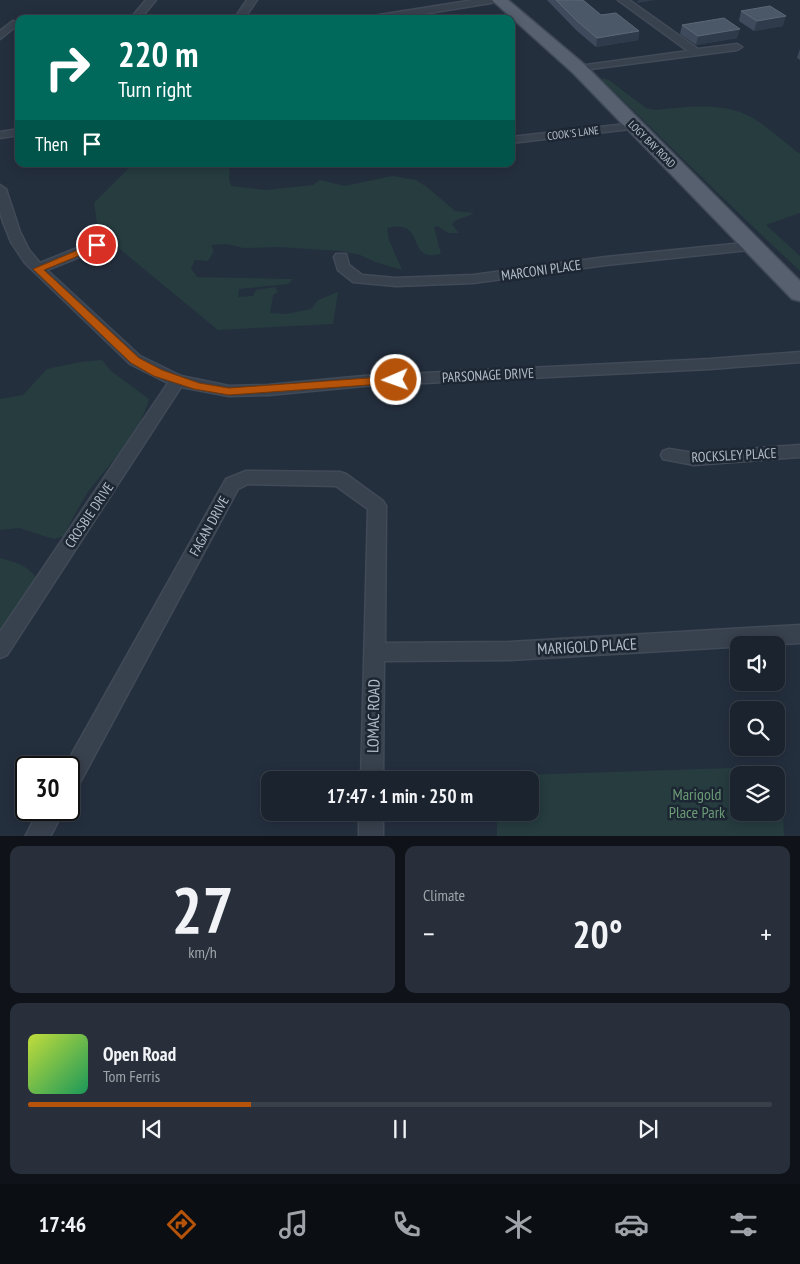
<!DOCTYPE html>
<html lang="en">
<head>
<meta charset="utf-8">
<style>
  :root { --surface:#1b232e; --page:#282f3a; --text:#f1f3f6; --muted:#a0a4aa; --line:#39404a; --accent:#b45309 }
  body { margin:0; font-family:"PT Sans Narrow",sans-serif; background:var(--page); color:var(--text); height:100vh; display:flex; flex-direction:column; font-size:19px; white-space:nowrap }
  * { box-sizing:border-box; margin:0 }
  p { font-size:16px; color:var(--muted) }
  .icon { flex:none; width:28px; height:28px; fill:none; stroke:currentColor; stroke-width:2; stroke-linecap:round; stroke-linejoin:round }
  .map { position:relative; height:836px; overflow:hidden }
  .sheet { display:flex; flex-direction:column; gap:10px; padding:10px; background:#0f1319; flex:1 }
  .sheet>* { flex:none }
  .banner { position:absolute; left:15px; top:15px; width:500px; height:152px; border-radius:10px; box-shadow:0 2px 12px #0003,0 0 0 1px var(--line); background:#00695c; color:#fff; overflow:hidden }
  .tools { position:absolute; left:730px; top:636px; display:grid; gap:10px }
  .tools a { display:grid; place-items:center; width:55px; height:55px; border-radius:10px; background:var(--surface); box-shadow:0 2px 12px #0003,0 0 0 1px var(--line); font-size:25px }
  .speed { position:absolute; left:15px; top:756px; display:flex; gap:10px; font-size:25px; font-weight:700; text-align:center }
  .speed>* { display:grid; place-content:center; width:65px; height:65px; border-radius:50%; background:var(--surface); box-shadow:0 2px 12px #0003,0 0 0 1px var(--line); line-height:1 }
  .speed .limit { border:2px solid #111; border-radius:8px; background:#fff; color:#111 }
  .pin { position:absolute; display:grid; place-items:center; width:42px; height:42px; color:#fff; margin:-21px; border:2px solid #fff; border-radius:50%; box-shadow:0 1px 5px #0007 }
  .me { position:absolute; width:55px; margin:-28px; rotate:268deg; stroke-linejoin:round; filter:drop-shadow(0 0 4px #0008) }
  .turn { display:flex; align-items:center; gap:18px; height:105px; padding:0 20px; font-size:22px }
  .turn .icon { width:65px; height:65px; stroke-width:2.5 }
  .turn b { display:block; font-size:35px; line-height:42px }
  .then { display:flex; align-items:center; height:48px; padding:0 20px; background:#0003; gap:10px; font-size:19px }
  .big { font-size:38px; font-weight:800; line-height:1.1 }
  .sheet .tile { flex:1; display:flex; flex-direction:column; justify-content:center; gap:8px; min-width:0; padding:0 18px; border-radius:10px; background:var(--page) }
  .sheet .dial { align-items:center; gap:0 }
  .dial b { font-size:65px; line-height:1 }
  .song { display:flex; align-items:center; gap:15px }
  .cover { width:60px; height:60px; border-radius:8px; background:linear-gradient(135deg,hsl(70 70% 55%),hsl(150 70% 35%)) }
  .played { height:5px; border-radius:2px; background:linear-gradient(90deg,var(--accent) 30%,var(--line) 30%) }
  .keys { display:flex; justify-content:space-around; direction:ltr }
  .heat { display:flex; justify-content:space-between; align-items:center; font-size:28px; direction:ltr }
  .sheet .tiles { flex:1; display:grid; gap:10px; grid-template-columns:1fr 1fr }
  .tile:last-child { grid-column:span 2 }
  .trip { position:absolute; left:261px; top:771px; width:278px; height:50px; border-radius:10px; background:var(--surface); box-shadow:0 2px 12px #0003,0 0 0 1px var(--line); font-weight:800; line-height:50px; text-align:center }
  .menu { display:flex; height:80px; justify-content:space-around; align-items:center; background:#0b0e12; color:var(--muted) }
  .menu .icon { width:35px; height:35px }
  .menu .active { color:var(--accent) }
  .menu b { font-size:22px; color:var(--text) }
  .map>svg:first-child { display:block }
</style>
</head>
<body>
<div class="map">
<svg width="800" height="837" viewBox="0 0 800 837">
  <rect width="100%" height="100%" fill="#242f3e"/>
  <path fill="#263c3f" d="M602 78 609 80 646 108 655 110C685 107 719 102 747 115 763 122 785 143 800 154V213L766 225 800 256V271C733 209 668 144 602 80Z
    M133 164H225L230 170 229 178 231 186 266 190 313 185 320 180 345 186 392 176 416 180 427 187 455 211 474 213C467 218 458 217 452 224L459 233H448L437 226 434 227 441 254C438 254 432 256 429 255 409 251 422 219 387 228L389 240 402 270 375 262 360 255 341 251 278 247 243 248 226 244 211 245 214 251 208 261 195 260 191 268 197 277 293 279 288 284 239 289 238 297 253 296 256 290 275 287 278 292 273 295 270 313 286 314 311 309 318 300 338 292 333 324 218 330 116 246 112 247 99 236 94 203Z
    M102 360 111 371 149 399C139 437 108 464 86 495 78 508 70 522 64 536L54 539 19 528 0 530V399L23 395 47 369 80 362Z
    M0 558C14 562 32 566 37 581L0 634Z
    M761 767 764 775H739V812H776V791L783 813 784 836H497V813L530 812V780H496V776Z"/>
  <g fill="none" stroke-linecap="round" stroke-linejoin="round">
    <g stroke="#414a57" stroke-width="3">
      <path id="street" d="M146 0H156L140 19H130Z
        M247 0H257L244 19H234Z
        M474 0H496L491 3 392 19H368L373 16Z
        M618 0H629L698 49 737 44 742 47 737 50 575 71V67L579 66 688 51Z
        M13 21 18 24 16 26 0 39V31Z
        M635 123 641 126 639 128 511 143V137Z
        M19 129V135L0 138V132Z
        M0 185 6 189 20 232 29 250 40 263 92 242H102L104 245 102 248 47 270 140 356 181 376 229 386 268 385 364 376 710 359 800 352V362L710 369 364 386 268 395 229 396 181 387 7 655 0 658V632L168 383 130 364 25 263 11 242 3 222 0 211Z
        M753 242 758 243 760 246 758 249 606 265 473 283 396 286 353 282 338 270 334 257 336 254H346L349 265 362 275 396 278 473 275 606 257Z
        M800 445V457L694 465 663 459 661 455 663 451 669 449 694 453Z
        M246 471 340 472 346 474 383 501 386 506 385 643 510 642 800 625V643L510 660 384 661 383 780H361L368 509 336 486 248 484 238 489 77 788 69 791V768H64L226 479Z
        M39 810H64L50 837H25Z
        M359 812H383V837H359Z"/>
    </g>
    <g stroke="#414a57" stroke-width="3">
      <path id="primary" d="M492 0H508L585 65 800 281V301L792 299 573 73Z"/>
    </g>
    <use href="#street" fill="#38414e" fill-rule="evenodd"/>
    <use href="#primary" fill="#56606e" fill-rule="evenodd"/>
  </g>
  <path fill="#3f4b5c" d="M547 0H583L601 15 639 31 638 40 596 47 576 30Z
    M741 11 783 26 754 31 739 21Z
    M682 25 737 38 696 45 680 34Z
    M800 49V60L797 58Z"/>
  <path fill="#2f3b4b" d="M638 0H656L637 3Z
    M786 16 783 26 754 31 757 21Z
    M740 29 737 38 696 45 698 36Z
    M639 31 638 40 596 47 597 38Z"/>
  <path fill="#4b5868" stroke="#5c6777" d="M556 0H583L601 15 616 13 639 31 597 38 577 21Z
    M770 6 786 16 757 21 741 11Z
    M724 18 740 29 698 36 682 25Z"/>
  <path fill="#b45309" stroke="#753606" d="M97 242 100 243V247L44 270 139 358 162 370 199 383 229 388 396 376 402 380 396 383 229 395 194 389 154 376 131 363 33 269Z"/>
  <g text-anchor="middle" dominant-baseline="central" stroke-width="5" stroke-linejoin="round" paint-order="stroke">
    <g font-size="11" fill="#b4bcc9" stroke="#1d2633">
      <text transform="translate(573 133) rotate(-7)">COOK'S LANE</text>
      <text transform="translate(652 144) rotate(45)">LOGY BAY ROAD</text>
    </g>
    <g font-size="14" fill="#b4bcc9" stroke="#1d2633">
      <text transform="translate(541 270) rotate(-8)">MARCONI PLACE</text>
      <text transform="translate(488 375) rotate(-3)">PARSONAGE DRIVE</text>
      <text transform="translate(734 455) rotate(-3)">ROCKSLEY PLACE</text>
      <text transform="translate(89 515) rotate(-56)">CROSBIE DRIVE</text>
      <text transform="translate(209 526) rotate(-61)">FAGAN DRIVE</text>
    </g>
    <g font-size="16" fill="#b4bcc9" stroke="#1d2633">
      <text transform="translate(587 646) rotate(-3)">MARIGOLD PLACE</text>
      <text transform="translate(373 716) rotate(-89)">LOMAC ROAD</text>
    </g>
    <g font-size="16" fill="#6b9a76" stroke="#1d2633">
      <text x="697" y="794">Marigold<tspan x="697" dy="18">Place Park</tspan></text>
    </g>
  </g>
</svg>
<div class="tools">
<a><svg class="icon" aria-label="sound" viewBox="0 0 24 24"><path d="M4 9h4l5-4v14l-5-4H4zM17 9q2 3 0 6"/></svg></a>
<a><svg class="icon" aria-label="search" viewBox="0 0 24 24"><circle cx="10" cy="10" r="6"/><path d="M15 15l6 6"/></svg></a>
<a><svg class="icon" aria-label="layers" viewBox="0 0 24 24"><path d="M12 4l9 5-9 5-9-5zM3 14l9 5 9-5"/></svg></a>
</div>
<div class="speed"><div class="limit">30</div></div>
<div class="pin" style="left:97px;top:245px;background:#d93025"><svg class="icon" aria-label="arrive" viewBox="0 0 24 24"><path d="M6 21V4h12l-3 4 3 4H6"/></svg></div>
<svg class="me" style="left:396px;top:380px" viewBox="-20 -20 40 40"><circle r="17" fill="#b45309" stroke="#fff" stroke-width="3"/><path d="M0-11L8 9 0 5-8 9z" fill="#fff"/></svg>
<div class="trip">17:47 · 1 min · 250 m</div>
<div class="banner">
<div class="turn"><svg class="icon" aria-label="right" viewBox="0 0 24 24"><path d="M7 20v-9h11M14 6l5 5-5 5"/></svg><div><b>220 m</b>Turn right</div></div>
<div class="then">Then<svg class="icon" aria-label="arrive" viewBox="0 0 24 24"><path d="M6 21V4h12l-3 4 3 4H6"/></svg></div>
</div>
</div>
<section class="sheet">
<div class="tiles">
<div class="tile dial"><b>27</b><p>km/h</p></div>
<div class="tile"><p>Climate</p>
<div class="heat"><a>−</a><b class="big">20°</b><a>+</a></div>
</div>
<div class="tile">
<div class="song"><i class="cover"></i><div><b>Open Road</b><p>Tom Ferris</p></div></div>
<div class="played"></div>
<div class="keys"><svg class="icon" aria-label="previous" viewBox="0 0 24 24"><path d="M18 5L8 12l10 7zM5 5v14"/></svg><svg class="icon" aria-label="pause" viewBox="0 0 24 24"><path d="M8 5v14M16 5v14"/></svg><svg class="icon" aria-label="next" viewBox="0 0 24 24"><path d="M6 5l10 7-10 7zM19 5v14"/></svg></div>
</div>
</div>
</section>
<nav class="menu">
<b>17:46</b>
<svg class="icon active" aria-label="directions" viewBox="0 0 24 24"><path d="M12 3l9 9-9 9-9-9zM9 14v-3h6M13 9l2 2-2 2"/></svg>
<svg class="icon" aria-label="music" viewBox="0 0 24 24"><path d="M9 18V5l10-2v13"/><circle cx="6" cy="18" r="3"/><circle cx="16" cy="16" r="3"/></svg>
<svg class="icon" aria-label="phone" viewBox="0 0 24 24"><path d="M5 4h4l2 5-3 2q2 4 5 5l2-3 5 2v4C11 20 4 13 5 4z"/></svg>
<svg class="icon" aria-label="climate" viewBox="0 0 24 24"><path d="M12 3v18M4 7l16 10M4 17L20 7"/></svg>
<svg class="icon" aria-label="car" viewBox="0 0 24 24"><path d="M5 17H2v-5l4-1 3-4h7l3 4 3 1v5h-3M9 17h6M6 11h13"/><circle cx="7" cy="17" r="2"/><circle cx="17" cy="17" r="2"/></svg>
<svg class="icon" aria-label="filters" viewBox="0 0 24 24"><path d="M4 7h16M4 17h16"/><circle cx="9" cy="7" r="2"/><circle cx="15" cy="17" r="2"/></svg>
</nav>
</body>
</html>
